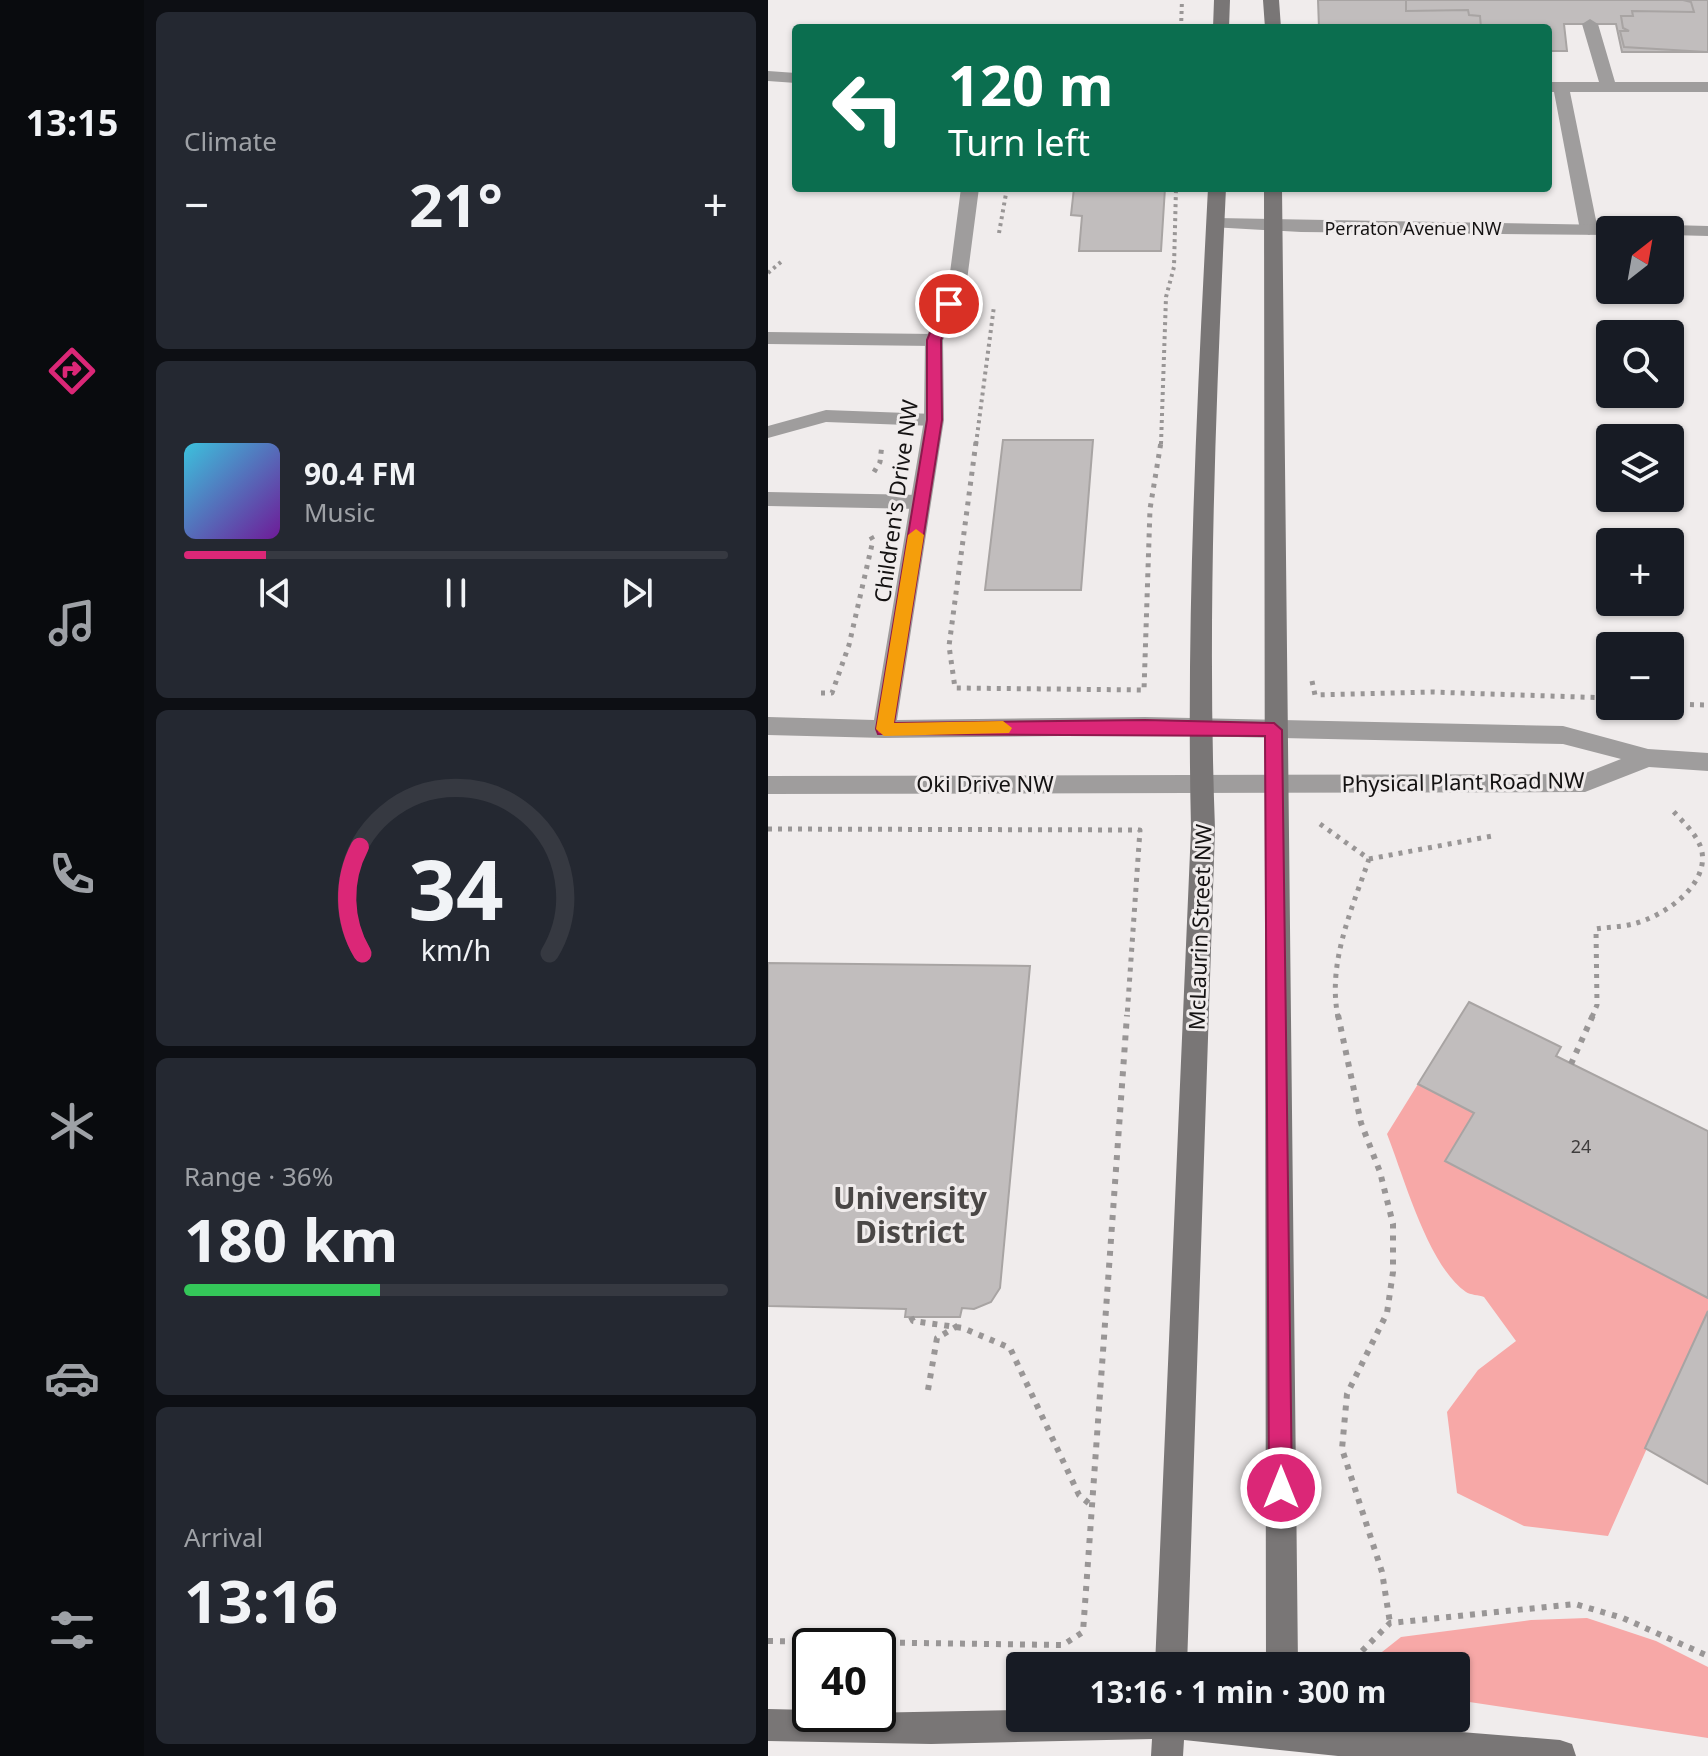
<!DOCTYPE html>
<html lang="en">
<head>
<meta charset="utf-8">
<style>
  :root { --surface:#171b24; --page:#242831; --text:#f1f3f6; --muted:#9ea1a6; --line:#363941; --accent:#db2777 }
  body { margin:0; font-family:"Noto Sans",sans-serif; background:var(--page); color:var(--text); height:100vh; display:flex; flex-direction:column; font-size:30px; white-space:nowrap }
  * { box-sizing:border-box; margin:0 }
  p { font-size:26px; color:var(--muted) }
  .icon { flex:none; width:44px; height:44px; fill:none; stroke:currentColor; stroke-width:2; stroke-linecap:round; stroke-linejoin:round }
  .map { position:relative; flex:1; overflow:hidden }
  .side { display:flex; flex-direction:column; gap:12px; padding:12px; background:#0d0f14; width:624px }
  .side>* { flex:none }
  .top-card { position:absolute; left:24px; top:24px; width:760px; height:168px; border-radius:8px; box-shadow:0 2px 6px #0004; background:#0b6e4f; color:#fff; overflow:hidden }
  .needle { width:52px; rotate:31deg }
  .fabs { position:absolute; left:828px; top:216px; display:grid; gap:16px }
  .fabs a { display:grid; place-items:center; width:88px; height:88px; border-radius:8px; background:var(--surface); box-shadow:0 2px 6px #0004; font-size:40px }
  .speed { position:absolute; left:24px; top:1628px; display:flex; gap:16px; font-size:40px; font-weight:700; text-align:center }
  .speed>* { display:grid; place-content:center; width:104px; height:104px; border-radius:50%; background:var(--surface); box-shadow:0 2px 6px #0004; line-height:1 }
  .speed .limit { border:4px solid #111; border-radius:12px; background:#fff; color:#111 }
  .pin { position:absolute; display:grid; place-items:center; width:68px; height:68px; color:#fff; margin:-34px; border:4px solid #fff; border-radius:50%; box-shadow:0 2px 8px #0007 }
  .me { position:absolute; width:88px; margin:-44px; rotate:0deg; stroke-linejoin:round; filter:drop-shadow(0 0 6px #0008) }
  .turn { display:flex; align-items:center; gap:28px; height:168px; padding:0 24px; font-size:36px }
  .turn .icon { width:104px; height:104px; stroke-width:2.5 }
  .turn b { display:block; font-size:56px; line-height:68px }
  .big { font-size:60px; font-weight:700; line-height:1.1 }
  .side .tile { flex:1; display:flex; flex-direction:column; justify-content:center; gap:12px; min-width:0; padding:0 28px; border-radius:12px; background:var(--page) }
  .side .dial { align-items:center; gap:0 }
  .dial svg { height:208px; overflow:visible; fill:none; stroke:var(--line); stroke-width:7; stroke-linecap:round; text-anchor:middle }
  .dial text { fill:var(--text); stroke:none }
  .song { display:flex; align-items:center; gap:24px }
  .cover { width:96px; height:96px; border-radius:12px; background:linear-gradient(135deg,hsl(190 70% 55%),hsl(280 70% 35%)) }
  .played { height:8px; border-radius:4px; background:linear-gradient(90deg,var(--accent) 15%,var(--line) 15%) }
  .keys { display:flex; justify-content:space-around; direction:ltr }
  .heat { display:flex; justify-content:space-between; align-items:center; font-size:44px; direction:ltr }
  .charge { height:12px; border-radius:6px; background:linear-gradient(90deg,#34c759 36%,var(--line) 0) }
  .trip { position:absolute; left:238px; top:1652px; width:464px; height:80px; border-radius:8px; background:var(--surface); box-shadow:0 2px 6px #0004; font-weight:700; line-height:80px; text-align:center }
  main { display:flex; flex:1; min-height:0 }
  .tabs { display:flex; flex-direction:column; width:144px; justify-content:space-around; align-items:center; background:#090b0e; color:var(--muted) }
  .tabs .icon { width:56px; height:56px }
  .tabs .current { color:var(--accent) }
  .tabs b { font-size:36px; color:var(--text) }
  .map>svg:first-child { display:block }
</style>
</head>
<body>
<main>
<nav class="tabs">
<b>13:15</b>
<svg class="icon current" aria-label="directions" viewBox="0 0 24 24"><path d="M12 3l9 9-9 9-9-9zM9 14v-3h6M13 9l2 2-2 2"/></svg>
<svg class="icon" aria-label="music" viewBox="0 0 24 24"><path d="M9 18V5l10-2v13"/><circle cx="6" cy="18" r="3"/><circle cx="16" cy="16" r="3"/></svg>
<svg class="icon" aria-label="phone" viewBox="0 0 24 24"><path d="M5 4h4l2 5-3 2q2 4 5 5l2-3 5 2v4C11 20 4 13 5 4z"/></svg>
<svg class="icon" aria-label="climate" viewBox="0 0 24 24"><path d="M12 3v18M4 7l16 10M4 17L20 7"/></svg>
<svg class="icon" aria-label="car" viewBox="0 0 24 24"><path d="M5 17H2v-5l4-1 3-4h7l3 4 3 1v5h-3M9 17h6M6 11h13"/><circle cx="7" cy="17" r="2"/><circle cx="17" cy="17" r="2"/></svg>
<svg class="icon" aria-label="filters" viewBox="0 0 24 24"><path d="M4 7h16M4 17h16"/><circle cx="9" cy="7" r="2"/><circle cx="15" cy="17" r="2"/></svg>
</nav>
<section class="side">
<div class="tile"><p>Climate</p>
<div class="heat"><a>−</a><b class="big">21°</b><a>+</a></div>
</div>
<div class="tile">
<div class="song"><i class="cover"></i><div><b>90.4 FM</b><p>Music</p></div></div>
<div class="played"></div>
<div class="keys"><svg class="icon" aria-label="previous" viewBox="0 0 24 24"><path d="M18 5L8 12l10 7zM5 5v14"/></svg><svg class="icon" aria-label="pause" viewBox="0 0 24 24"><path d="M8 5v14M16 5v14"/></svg><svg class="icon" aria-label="next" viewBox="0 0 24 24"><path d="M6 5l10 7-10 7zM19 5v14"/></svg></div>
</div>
<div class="tile dial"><svg viewBox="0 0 100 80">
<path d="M14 69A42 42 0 1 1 86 69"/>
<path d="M14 69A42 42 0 0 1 13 28" stroke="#db2777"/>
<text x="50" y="56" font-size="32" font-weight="700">34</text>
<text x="50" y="72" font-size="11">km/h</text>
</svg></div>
<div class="tile"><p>Range · 36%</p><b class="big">180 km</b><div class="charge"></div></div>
<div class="tile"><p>Arrival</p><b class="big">13:16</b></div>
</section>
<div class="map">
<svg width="940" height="1756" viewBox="0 0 940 1756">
  <rect width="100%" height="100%" fill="#f0ecec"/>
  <path fill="#f7a8a7" d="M650 1084 706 1113 678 1162 940 1298V1311L840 1536 756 1526 689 1493 679 1412 710 1370 748 1341 716 1297C711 1295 702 1295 698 1292 660 1266 636 1177 619 1134Z
    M819 1618 888 1641 940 1667V1738L688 1700V1666H605L600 1663 633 1637 763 1620Z"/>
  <path fill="#c1bdbd" stroke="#a8a4a3" stroke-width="2" d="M550 0H940V52H854L848 24H796L799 51H780V28H551Z
    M638 0H915L923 2 926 12 864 11 865 16H853L855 28 861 31H852L856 47 938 52H854L848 24H796L799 51H780V28H709H713L712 16 701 15 700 10 638 11Z
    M306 188H397L393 251H311L314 216 303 215Z
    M235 440H325L313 590H217Z
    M0 963 262 966 232 1288 223 1302 206 1309 194 1308 192 1317H137L138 1309 0 1306Z
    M701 1002 793 1047 788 1056 940 1131V1298L677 1161 706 1113 650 1084Z
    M940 1311V1484L877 1448Z"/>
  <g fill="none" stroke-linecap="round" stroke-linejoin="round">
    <path stroke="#999696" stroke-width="4" stroke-dasharray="3 4" stroke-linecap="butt" d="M413 28 414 0
      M231 233 239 188
      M0 273 14 261
      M208 444 226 306
      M393 444 398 297 406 267 408 188"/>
    <path stroke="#999696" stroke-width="5" stroke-dasharray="4 6" stroke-linecap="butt" d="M208 442 181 646 187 688 376 690 382 509 393 442
      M106 472 112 462 114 444
      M544 681 547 695 663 692 842 698
      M53 693H64L81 645 105 540 100 531
      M902 704 940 705
      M885 706 887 715
      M552 824 601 859C584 909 559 963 570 1017
      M0 829 372 830 359 1017
      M601 859 724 836
      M824 1017 829 1005 828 929C840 927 853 927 865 924 894 917 940 887 934 852 931 836 915 822 905 811"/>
    <path stroke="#999696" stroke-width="6" stroke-dasharray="5 7" stroke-linecap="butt" d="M570 1015 593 1123 612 1172 625 1224V1272L619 1313 579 1394 574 1449 614 1572 622 1623
      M803 1064 825 1015
      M143 1317 145 1321 195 1328 242 1348 311 1495 324 1506
      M160 1390 169 1338 191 1325
      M0 1641 295 1645 315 1632 359 1015
      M594 1651 622 1623 807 1604 855 1618 940 1656"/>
    <path fill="#9f9d9d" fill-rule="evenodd" d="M822 19 830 24 847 82H940V92H802L830 230 821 235 812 230 786 92H780V82H831L814 24Z
      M0 332 166 334 175 340 166 346 0 344Z
      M58 410 166 414 176 420 166 426 58 422 0 438V426Z
      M0 492 153 495 163 502 153 509 0 506Z"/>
    <path fill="#9f9d9d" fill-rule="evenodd" d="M0 71 28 73V83L0 81Z
      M193 188H211L198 288 175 340 176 420 129 720 377 717 795 726 880 749 940 753V771L881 767 817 792 0 794V776L815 774 853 759 795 744 377 735 116 738 0 735V717L106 720 156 420 157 340 180 288Z
      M449 218 842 225 851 230H842V235L533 232 443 227V219Z
      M902 225 940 226V236L902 235V230H893Z"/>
    <path fill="#797676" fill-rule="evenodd" d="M446 0H462L461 28H445Z
      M495 0H511L513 28H497Z
      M440 188H458C448 402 439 615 447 829L419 1666H387L423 829C418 615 429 402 440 188Z
      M496 188H514L530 1666H498Z
      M0 1709 42 1710V1714L252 1710V1718H519L792 1740 804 1744 808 1756H570L416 1740 415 1756H383L384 1739 163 1744 0 1741Z"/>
  </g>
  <path fill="#db2777" stroke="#8e194d" stroke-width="2" d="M181 300 188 304 173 340 174 420 126 723 377 720 506 723 514 730 524 1488 521 1496 513 1499 505 1496 501 1488 497 736 110 734 108 729 159 420V340L174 304Z"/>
  <path fill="#f59e0b" d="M148 529 156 535 126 723 235 721 244 728 241 733 116 736 108 729 140 535Z"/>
  <g text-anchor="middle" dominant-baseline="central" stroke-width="6" stroke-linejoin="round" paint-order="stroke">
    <g font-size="18" fill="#141212" stroke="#f0ecec">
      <text x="645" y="228">Perraton Avenue NW</text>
    </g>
    <g font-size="18" fill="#3f3d3d">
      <text x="813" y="1146">24</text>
    </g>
    <g font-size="22" fill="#141212" stroke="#f0ecec">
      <text transform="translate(127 501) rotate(-82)">Children's Drive NW</text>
      <text transform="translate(695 781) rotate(-1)">Physical Plant Road NW</text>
      <text x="217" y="783">Oki Drive NW</text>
      <text transform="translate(431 927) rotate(-88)">McLaurin Street NW</text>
    </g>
    <g font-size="30" font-weight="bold" fill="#4a4746" stroke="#f0ecec">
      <text x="142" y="1197">University<tspan x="142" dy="34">District</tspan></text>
    </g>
  </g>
</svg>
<div class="fabs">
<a><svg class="needle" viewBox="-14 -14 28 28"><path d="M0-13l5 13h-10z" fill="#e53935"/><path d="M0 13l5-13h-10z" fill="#9ea1a6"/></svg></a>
<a><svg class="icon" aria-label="search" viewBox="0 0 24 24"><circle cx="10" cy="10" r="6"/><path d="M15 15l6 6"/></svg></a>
<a><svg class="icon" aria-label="layers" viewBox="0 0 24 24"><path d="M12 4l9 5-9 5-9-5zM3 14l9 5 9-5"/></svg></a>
<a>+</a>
<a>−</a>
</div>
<div class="speed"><div class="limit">40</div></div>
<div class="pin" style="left:181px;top:304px;background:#d93025"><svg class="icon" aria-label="arrive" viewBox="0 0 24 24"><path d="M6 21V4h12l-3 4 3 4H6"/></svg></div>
<svg class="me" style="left:513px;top:1488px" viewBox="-20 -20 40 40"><circle r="17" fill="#db2777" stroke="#fff" stroke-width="3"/><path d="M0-11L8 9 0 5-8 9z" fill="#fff"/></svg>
<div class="trip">13:16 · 1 min · 300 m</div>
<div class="top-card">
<div class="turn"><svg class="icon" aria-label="left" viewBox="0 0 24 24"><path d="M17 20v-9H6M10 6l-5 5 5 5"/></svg><div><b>120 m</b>Turn left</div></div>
</div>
</div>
</main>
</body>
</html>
